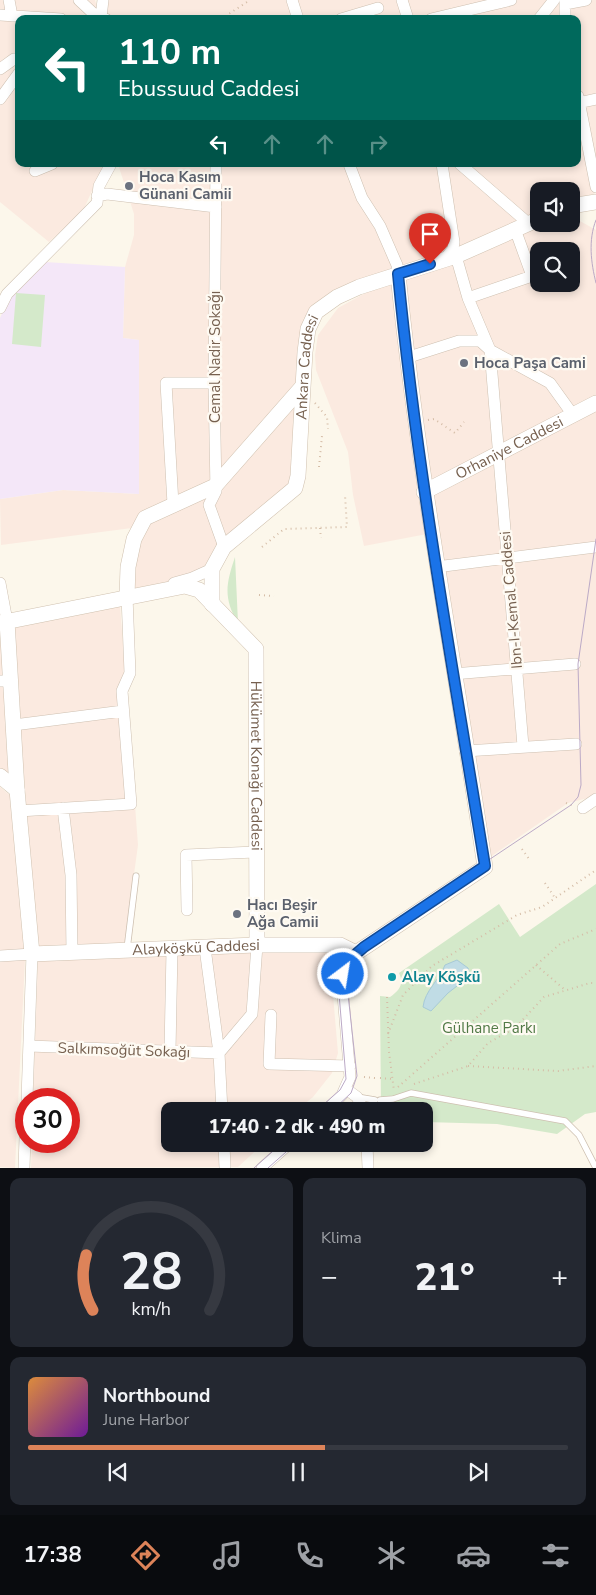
<!DOCTYPE html>
<html lang="tr">
<head>
<meta charset="utf-8">
<style>
  :root { --surface:#171b24; --page:#242831; --text:#f1f3f6; --muted:#9ea1a6; --line:#363941; --accent:#dd8359 }
  body { margin:0; font-family:"Nunito Sans",sans-serif; background:var(--page); color:var(--text); height:100vh; display:flex; flex-direction:column; font-size:19px; white-space:nowrap }
  * { box-sizing:border-box; margin:0 }
  p { font-size:16px; color:var(--muted) }
  .icon { flex:none; width:28px; height:28px; fill:none; stroke:currentColor; stroke-width:2; stroke-linecap:round; stroke-linejoin:round }
  .map { position:relative; height:1168px; overflow:hidden }
  .details { display:flex; flex-direction:column; gap:10px; padding:10px; background:#0d0f14; flex:1 }
  .details>* { flex:none }
  .guide { position:absolute; left:15px; top:15px; width:566px; height:152px; border-radius:10px; box-shadow:0 2px 8px #0003; background:#00695c; color:#fff; overflow:hidden }
  .buttons { position:absolute; left:530px; top:182px; display:grid; gap:10px }
  .buttons a { display:grid; place-items:center; width:50px; height:50px; border-radius:10px; background:var(--surface); box-shadow:0 2px 8px #0003; font-size:25px }
  .speed { position:absolute; left:15px; top:1088px; display:flex; gap:10px; font-size:25px; font-weight:700; text-align:center }
  .speed>* { display:grid; place-content:center; width:65px; height:65px; border-radius:50%; background:var(--surface); box-shadow:0 2px 8px #0003; line-height:1 }
  .speed .limit { border:8px solid #d22; background:#fff; color:#111 }
  .pin { position:absolute; display:grid; place-items:center; width:42px; height:42px; color:#fff; margin:-51px -21px; border-radius:50% 50% 50% 0; rotate:-45deg; box-shadow:0 0 5px #0007 }
  .pin .icon { rotate:45deg }
  .me { position:absolute; width:55px; margin:-28px; rotate:31deg; stroke-linejoin:round; filter:drop-shadow(0 0 4px #0008) }
  .turn { display:flex; align-items:center; gap:18px; height:105px; padding:0 20px; font-size:22px }
  .turn .icon { width:65px; height:65px; stroke-width:2.5 }
  .turn b { display:block; font-size:35px; line-height:42px }
  .lanes { display:flex; align-items:center; height:48px; padding:0 20px; background:#0003; justify-content:center; gap:25px; direction:ltr }
  .lanes .off { opacity:.35 }
  .big { font-size:38px; font-weight:800; line-height:1.1 }
  .details .widget { flex:1; display:flex; flex-direction:column; justify-content:center; gap:8px; min-width:0; padding:0 18px; border-radius:10px; background:var(--page) }
  .details .dial { align-items:center; gap:0 }
  .dial svg { height:130px; overflow:visible; fill:none; stroke:var(--line); stroke-width:7; stroke-linecap:round; text-anchor:middle }
  .dial text { fill:var(--text); stroke:none }
  .song { display:flex; align-items:center; gap:15px }
  .cover { width:60px; height:60px; border-radius:8px; background:linear-gradient(135deg,hsl(30 70% 55%),hsl(280 70% 35%)) }
  .played { height:5px; border-radius:2px; background:linear-gradient(90deg,var(--accent) 55%,var(--line) 55%) }
  .keys { display:flex; justify-content:space-around; direction:ltr }
  .heat { display:flex; justify-content:space-between; align-items:center; font-size:28px; direction:ltr }
  .details .tiles { flex:1; display:grid; gap:10px; grid-template-columns:1fr 1fr }
  .widget:last-child { grid-column:span 2 }
  .trip { position:absolute; left:161px; top:1102px; width:272px; height:50px; border-radius:10px; background:var(--surface); box-shadow:0 2px 8px #0003; font-weight:800; line-height:50px; text-align:center }
  .menu { display:flex; height:80px; justify-content:space-around; align-items:center; background:#090b0e; color:var(--muted) }
  .menu .icon { width:35px; height:35px }
  .menu .on { color:var(--accent) }
  .menu b { font-size:22px; color:var(--text) }
  .map>svg:first-child { display:block }
</style>
</head>
<body>
<div class="map">
<svg width="596" height="1168" viewBox="0 0 596 1168">
  <rect width="100%" height="100%" fill="#fcf7eb"/>
  <path fill="#fbeae0" fill-rule="evenodd" d="M0 0H95L100 19H19V164H104L83 211 49 242 0 202Z
    M100 0H596V193L571 201V191H539V215L458 249 326 297 297 385 211 483 132 528 1 545 0 499 63 490 139 494V340L123 338 125 267 134 235V214L118 164H578V19H106Z
    M571 216 596 230V796L568 803 486 860 402 275 462 259 546 224H571ZM539 251H571V284H539Z
    M393 278 427 534 364 546 353 495 348 452 316 370 315 355 318 335 338 308Z
    M299 395 294 480 210 566 189 578 130 589 133 557 147 520 217 488Z
    M120 605 138 845 124 948 38 951 12 627Z
    M0 629 14 771 5 776 0 771Z
    M0 787 12 797 25 959 15 1168 0 1167Z
    M339 950 331 972 338 1053 332 1073 313 1097 296 1111H170V1144H263L238 1167 31 1168 32 1141H69V1099H33L38 959Z"/>
  <path fill="#f4e7f8" d="M45 262 125 267 123 338 139 340V494L63 490 0 499V318L10 296Z"/>
  <path fill="#d4e9ca" d="M16 293 45 295 41 347 12 344Z
    M235 557 238 623C223 598 226 584 235 557Z
    M596 884V1112L585 1114 557 1134 497 1124 425 1122V1111H381L380 996 390 997C400 990 404 984 399 973L499 904 520 937Z"/>
  <path fill="#c0dce5" stroke="#a7cad6" d="M457 960 468 968 470 976 448 993 431 1011 423 1007C425 990 439 981 445 965Z"/>
  <g fill="none" stroke-linecap="round" stroke-linejoin="round">
    <g stroke="#cec0b1" stroke-width="7">
      <path id="lane" d="M127 949 136 876
        M357 1097 375 1100
        M380 1100 393 1099 411 1093 565 1121 579 1135 596 1168"/>
    </g>
    <g stroke="#cec0b1" stroke-width="12">
      <path id="street" d="M9 0 12 16
        M79 0 95 15 101 17
        M103 0 101 17 106 19
        M292 0 298 19
        M402 0 408 19
        M565 0V19
        M565 4 586 0
        M0 15 61 19
        M341 19 378 8
        M431 19 511 0
        M539 19 554 0
        M0 69 14 59 19 60
        M578 96 596 187
        M0 99 19 73
        M578 103 596 99
        M216 164 214 383 216 491 209 505 224 547
        M349 164 362 198 380 226 397 265 398 274
        M442 164 454 242 453 249 444 260
        M460 164 528 223
        M35 171 52 164
        M97 196 107 194 216 207
        M456 256 468 298 490 350 523 746
        M468 298 532 276 515 229
        M0 308 7 294 97 203 99 186 111 164
        M406 358 459 341H480L490 350 550 383 573 415
        M173 504 166 383H214
        M436 567 596 547
        M0 583 7 621
        M174 583 192 578 212 569
        M453 674 575 664
        M0 681H10
        M14 725 123 711
        M465 751 576 744
        M63 808 71 875 72 953
        M583 808 596 799
        M19 811 131 804 122 691 130 673 127 596
        M187 910 186 855 255 852
        M0 956 32 954 27 1099
        M271 1015 269 1064 350 1066
        M29 1046 219 1053 205 948
        M170 1051 172 950
        M346 1089 357 1097 364 1111
        M222 1111 219 1053 252 1014 257 945
        M326 1111 342 1095 350 1077 342 983 346 966 356 953
        M224 1144 225 1168
        M367 1144 368 1168
        M24 1168 26 1108
        M262 1168 289 1144"/>
    </g>
    <g stroke="#d0c1af" stroke-width="16">
      <g id="secondary">
        <path d="M571 206 596 202"/>
        <path id="s1" d="M424 492 596 403"/>
        <path d="M127 596 128 567 134 539 145 518 215 486 302 387"/>
        <path id="s2" d="M212 604V569L224 547 295 488 298 476 305 352 308 329 316 312 337 297 359 287 456 256 539 219"/>
        <path id="s3" d="M7 621 17 790 32 954 257 945H340L356 953 485 867C456 669 418 473 398 274"/>
        <path id="s4" d="M0 623 185 586 199 590 256 649 257 945"/>
        <path d="M0 776 17 790"/>
      </g>
    </g>
    <path stroke="#d5bda7" stroke-width="2" stroke-dasharray="1 4" stroke-linecap="butt" d="M221 19 250 0
      M315 403 327 417 328 429
      M428 420 434 419 455 433 464 422
      M319 467 322 436
      M320 528 321 538
      M262 547 284 529 347 527 345 495
      M259 595 274 596
      M566 803 574 806
      M522 849 529 859
      M545 883 555 898
      M536 965 564 989
      M387 997 389 1052 394 1091
      M388 1034 403 995 432 966 517 915 542 907 596 870
      M468 1066 558 1071 596 1066
      M364 1077 375 1078
      M380 1078 393 1079
      M414 1084 468 1066 488 1043 515 1028 544 997 590 983H596
      M398 1087 560 944 596 929"/>
    <use href="#lane" stroke="#fff" stroke-width="5.5"/>
    <use href="#street" stroke="#fff" stroke-width="11"/>
    <use href="#secondary" stroke="#fff" stroke-width="15"/>
    <path stroke="#bba9c6" stroke-width="1" d="M596 220C588 240 591 263 596 283
      M316 1111 340 1090 346 1079 338 981 341 966 348 954 571 805 578 797 581 785 578 664 596 539
      M332 1111 351 1093 357 1076 347 985C350 962 363 952 382 939
      M254 1168 281 1144
      M268 1168 295 1144"/>
  </g>
  <g fill="none" stroke-linecap="round" stroke-linejoin="round">
    <g stroke="#114b97" stroke-width="12">
      <path id="route" d="M343 974 349 960 364 947 485 866C453 669 417 473 398 274L430 264"/>
    </g>
    <use href="#route" stroke="#1a73e8" stroke-width="9"/>
  </g>
  <g fill="#6b7280" stroke="#fefaf2" stroke-width="2">
    <circle cx="129" cy="186" r="5"/>
    <circle cx="464" cy="363" r="5"/>
    <circle cx="237" cy="914" r="5"/>
  </g>
  <circle fill="#0f9aa8" stroke="#fefaf2" stroke-width="2" cx="392" cy="977" r="5"/>
  <g text-anchor="middle" dominant-baseline="central" stroke-width="4.5" stroke-linejoin="round" paint-order="stroke">
    <g font-size="15" font-weight="bold" fill="#5b616d" stroke="#fefaf2" text-anchor="start">
      <text x="139" y="177">Hoca Kasım<tspan x="139" dy="17">Günani Camii</tspan></text>
      <text x="474" y="363">Hoca Paşa Cami</text>
      <text x="247" y="905">Hacı Beşir<tspan x="247" dy="17">Ağa Camii</tspan></text>
    </g>
    <g font-size="15" fill="#76604f" stroke="#fefaf2">
      <text transform="translate(215 357) rotate(-90)">Cemal Nadir Sokağı</text>
      <text stroke="none"><textPath href="#s2" startOffset="274">Ankara Caddesi</textPath></text>
      <text stroke="none"><textPath href="#s1" startOffset="96">Orhaniye Caddesi</textPath></text>
      <text transform="translate(511 600) rotate(-95)">Ibn-I-Kemal Caddesi</text>
      <text stroke="none"><textPath href="#s4" startOffset="402">Hükümet Konağı Caddesi</textPath></text>
      <text stroke="none"><textPath href="#s3" startOffset="498">Alayköşkü Caddesi</textPath></text>
      <text transform="translate(124 1050) rotate(2)">Salkımsoğüt Sokağı</text>
    </g>
    <g font-size="15" font-weight="bold" fill="#0d838f" stroke="#fefaf2" text-anchor="start">
      <text x="402" y="977">Alay Köşkü</text>
    </g>
    <g font-size="15" fill="#527a47" stroke="#fefaf2">
      <text x="489" y="1028">Gülhane Parkı</text>
    </g>
  </g>
</svg>
<div class="buttons">
<a><svg class="icon" aria-label="sound" viewBox="0 0 24 24"><path d="M4 9h4l5-4v14l-5-4H4zM17 9q2 3 0 6"/></svg></a>
<a><svg class="icon" aria-label="search" viewBox="0 0 24 24"><circle cx="10" cy="10" r="6"/><path d="M15 15l6 6"/></svg></a>
</div>
<div class="speed"><div class="limit">30</div></div>
<div class="pin" style="left:430px;top:264px;background:#d93025"><svg class="icon" aria-label="arrive" viewBox="0 0 24 24"><path d="M6 21V4h12l-3 4 3 4H6"/></svg></div>
<svg class="me" style="left:343px;top:974px" viewBox="-20 -20 40 40"><circle r="17" fill="#1a73e8" stroke="#fff" stroke-width="3"/><path d="M0-11L8 9 0 5-8 9z" fill="#fff"/></svg>
<div class="trip">17:40 · 2 dk · 490 m</div>
<div class="guide">
<div class="turn"><svg class="icon" aria-label="left" viewBox="0 0 24 24"><path d="M17 20v-9H6M10 6l-5 5 5 5"/></svg><div><b>110 m</b>Ebussuud Caddesi</div></div>
<div class="lanes"><svg class="icon" aria-label="left" viewBox="0 0 24 24"><path d="M17 20v-9H6M10 6l-5 5 5 5"/></svg><svg class="icon off" aria-label="ahead" viewBox="0 0 24 24"><path d="M12 20V5M6 11l6-6 6 6"/></svg><svg class="icon off" aria-label="ahead" viewBox="0 0 24 24"><path d="M12 20V5M6 11l6-6 6 6"/></svg><svg class="icon off" aria-label="right" viewBox="0 0 24 24"><path d="M7 20v-9h11M14 6l5 5-5 5"/></svg></div>
</div>
</div>
<section class="details">
<div class="tiles">
<div class="widget dial"><svg viewBox="0 0 100 80">
<path d="M14 69A42 42 0 1 1 86 69"/>
<path d="M14 69A42 42 0 0 1 10 35" stroke="#dd8359"/>
<text x="50" y="56" font-size="32" font-weight="700">28</text>
<text x="50" y="72" font-size="11">km/h</text>
</svg></div>
<div class="widget"><p>Klima</p>
<div class="heat"><a>−</a><b class="big">21°</b><a>+</a></div>
</div>
<div class="widget">
<div class="song"><i class="cover"></i><div><b>Northbound</b><p>June Harbor</p></div></div>
<div class="played"></div>
<div class="keys"><svg class="icon" aria-label="previous" viewBox="0 0 24 24"><path d="M18 5L8 12l10 7zM5 5v14"/></svg><svg class="icon" aria-label="pause" viewBox="0 0 24 24"><path d="M8 5v14M16 5v14"/></svg><svg class="icon" aria-label="next" viewBox="0 0 24 24"><path d="M6 5l10 7-10 7zM19 5v14"/></svg></div>
</div>
</div>
</section>
<nav class="menu">
<b>17:38</b>
<svg class="icon on" aria-label="directions" viewBox="0 0 24 24"><path d="M12 3l9 9-9 9-9-9zM9 14v-3h6M13 9l2 2-2 2"/></svg>
<svg class="icon" aria-label="music" viewBox="0 0 24 24"><path d="M9 18V5l10-2v13"/><circle cx="6" cy="18" r="3"/><circle cx="16" cy="16" r="3"/></svg>
<svg class="icon" aria-label="phone" viewBox="0 0 24 24"><path d="M5 4h4l2 5-3 2q2 4 5 5l2-3 5 2v4C11 20 4 13 5 4z"/></svg>
<svg class="icon" aria-label="climate" viewBox="0 0 24 24"><path d="M12 3v18M4 7l16 10M4 17L20 7"/></svg>
<svg class="icon" aria-label="car" viewBox="0 0 24 24"><path d="M5 17H2v-5l4-1 3-4h7l3 4 3 1v5h-3M9 17h6M6 11h13"/><circle cx="7" cy="17" r="2"/><circle cx="17" cy="17" r="2"/></svg>
<svg class="icon" aria-label="filters" viewBox="0 0 24 24"><path d="M4 7h16M4 17h16"/><circle cx="9" cy="7" r="2"/><circle cx="15" cy="17" r="2"/></svg>
</nav>
</body>
</html>
